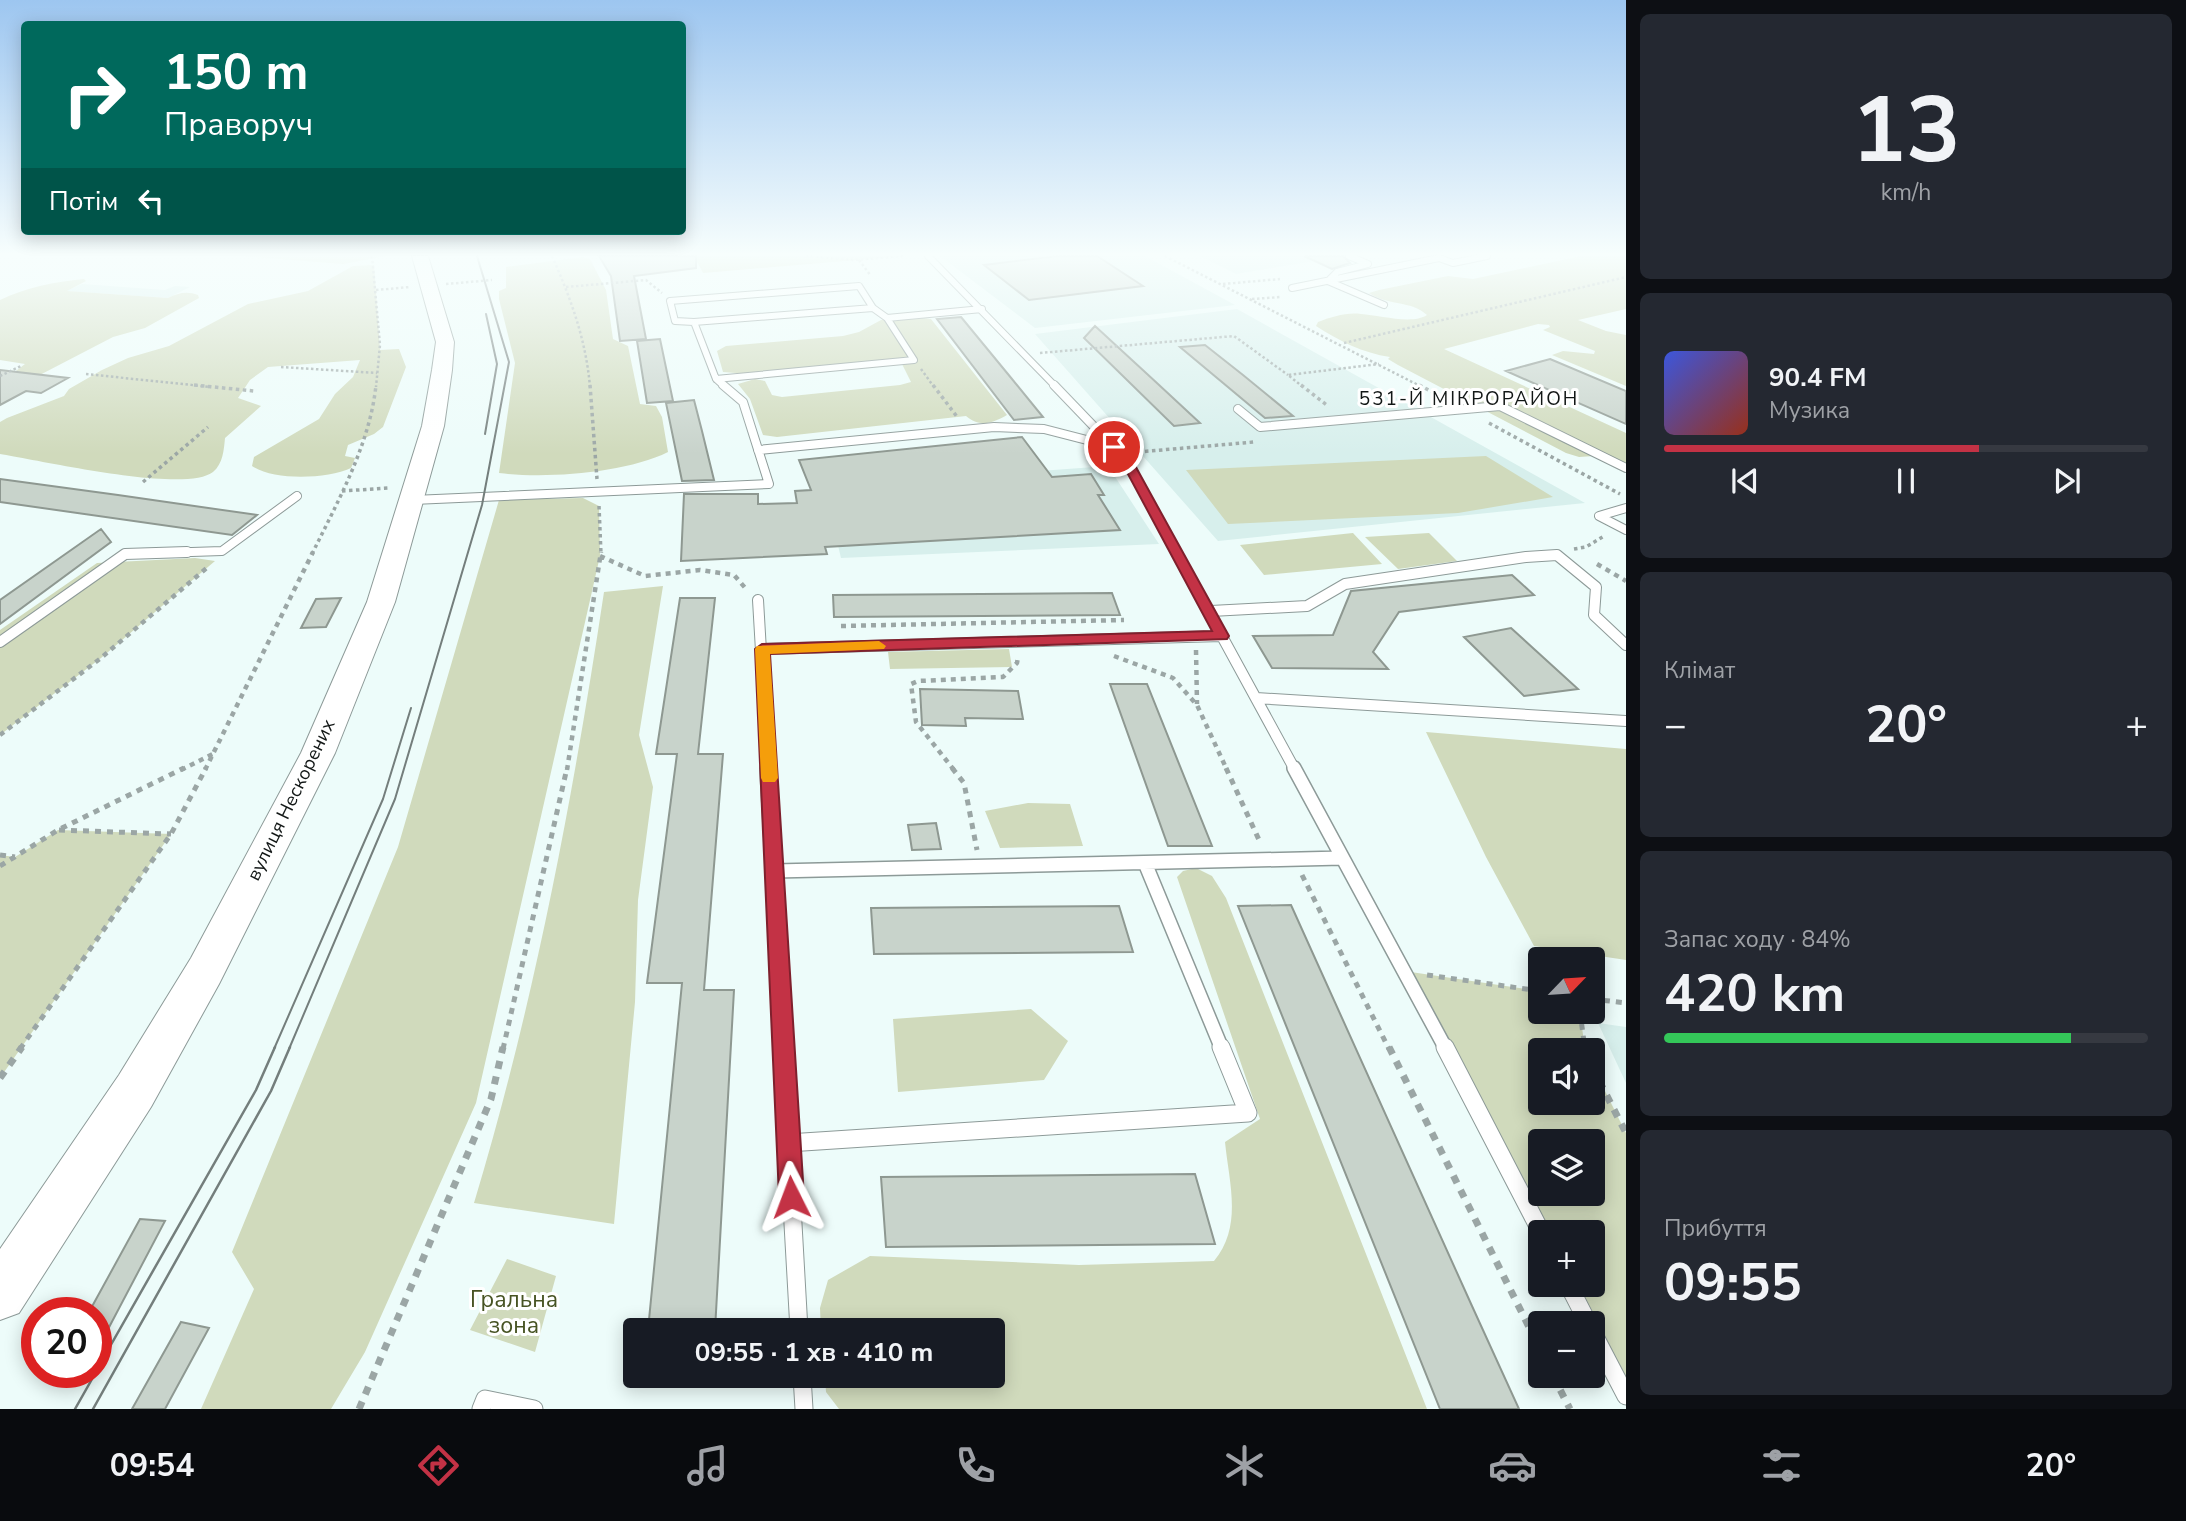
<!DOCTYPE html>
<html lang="uk">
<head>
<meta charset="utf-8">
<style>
  :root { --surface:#171b24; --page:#242831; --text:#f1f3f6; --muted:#9ea1a6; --line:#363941; --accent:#c33245 }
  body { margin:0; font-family:"Nunito Sans",sans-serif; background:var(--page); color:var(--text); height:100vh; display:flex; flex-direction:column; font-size:26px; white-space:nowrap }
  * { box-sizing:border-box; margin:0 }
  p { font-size:23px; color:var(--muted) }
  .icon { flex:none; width:38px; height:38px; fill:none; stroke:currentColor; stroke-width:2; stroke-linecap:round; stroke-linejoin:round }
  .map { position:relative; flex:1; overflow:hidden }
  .panel { display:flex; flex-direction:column; gap:14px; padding:14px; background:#0d0f14; width:560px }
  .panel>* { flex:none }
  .top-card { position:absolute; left:21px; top:21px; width:665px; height:214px; border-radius:7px; box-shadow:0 4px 18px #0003; background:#00695c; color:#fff; overflow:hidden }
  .needle { width:46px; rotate:65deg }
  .controls { position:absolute; left:1528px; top:947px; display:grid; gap:14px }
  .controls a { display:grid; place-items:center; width:77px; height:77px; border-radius:7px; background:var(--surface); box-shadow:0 4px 18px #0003; font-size:35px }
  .speed { position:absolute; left:21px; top:1297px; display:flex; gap:14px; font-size:35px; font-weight:700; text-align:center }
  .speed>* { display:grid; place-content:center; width:91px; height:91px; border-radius:50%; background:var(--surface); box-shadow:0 4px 18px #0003; line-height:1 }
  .speed .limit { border:10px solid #d22; background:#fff; color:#111 }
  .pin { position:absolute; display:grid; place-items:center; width:60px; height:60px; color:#fff; margin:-30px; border:4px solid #fff; border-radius:50%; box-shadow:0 2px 7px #0007 }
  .me { position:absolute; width:77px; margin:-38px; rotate:357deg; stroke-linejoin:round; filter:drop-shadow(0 0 5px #0008) }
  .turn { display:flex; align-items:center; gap:24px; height:147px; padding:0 28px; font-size:32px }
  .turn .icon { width:91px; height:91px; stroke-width:2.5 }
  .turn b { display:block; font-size:49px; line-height:60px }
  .then { display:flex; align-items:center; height:66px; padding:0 28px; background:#0003; gap:14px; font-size:26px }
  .big { font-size:52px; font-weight:700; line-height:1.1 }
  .panel .widget { flex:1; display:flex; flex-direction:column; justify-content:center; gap:10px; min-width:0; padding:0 24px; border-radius:10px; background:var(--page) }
  .panel .dial { align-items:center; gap:0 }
  .dial b { font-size:91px; line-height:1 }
  .song { display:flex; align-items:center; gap:21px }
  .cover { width:84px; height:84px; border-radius:10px; background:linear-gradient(135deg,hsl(230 70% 55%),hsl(10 70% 35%)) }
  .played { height:7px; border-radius:4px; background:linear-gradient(90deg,var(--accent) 65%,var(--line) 65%) }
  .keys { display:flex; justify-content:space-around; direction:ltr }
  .heat { display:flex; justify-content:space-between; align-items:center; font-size:38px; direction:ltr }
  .charge { height:10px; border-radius:5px; background:linear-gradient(90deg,#34c759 84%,var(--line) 0) }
  .trip { position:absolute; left:623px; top:1318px; width:382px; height:70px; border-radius:7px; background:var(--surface); box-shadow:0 4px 18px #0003; font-weight:700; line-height:70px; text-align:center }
  .dock { display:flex; height:112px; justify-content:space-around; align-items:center; background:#090b0e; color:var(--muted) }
  .dock .icon { width:49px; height:49px }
  .dock .current { color:var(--accent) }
  .dock b { font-size:32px; color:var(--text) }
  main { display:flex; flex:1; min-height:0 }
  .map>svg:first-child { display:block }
</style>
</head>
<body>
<main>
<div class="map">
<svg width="1626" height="1409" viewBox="0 0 1626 1409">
  <rect width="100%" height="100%" fill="#edfcfa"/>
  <path fill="#d7efec" d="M940 256H1145L1235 305 1035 328Z
    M1200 256H1344L1236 274Z
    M82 284 165 290 175 286 190 287 168 298 66 291Z
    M1237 309 1585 503 1218 541 1035 334Z
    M1108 466 1159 544 841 558 824 487Z
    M1598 1023 1626 1027V1083Z"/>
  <path fill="#d0dabc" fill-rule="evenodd" d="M243 256H385L343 264Z
    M694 256H904L703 273Z
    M1581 256H1626V309L1578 320 1606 331 1626 335V386L1552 355 1563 351 1594 354 1595 351 1543 330 1550 327 1549 325 1538 324 1444 349 1626 433V466L1594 456 1579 457 1566 453 1398 365 1388 359 1390 357C1363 353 1339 341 1316 326L1318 322C1331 317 1347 312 1361 314 1379 315 1412 325 1427 315 1411 300 1387 306 1369 293L1379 290 1448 276 1473 279Z
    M583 257 590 259 606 290 613 339 628 346 640 404 656 406 662 417 668 452C626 473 546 479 499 473L515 363 499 299V291L506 288V267Z
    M374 265 380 350 399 349 406 367 383 427 374 434 348 445 345 456 355 458 351 468C327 479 274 481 252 466L254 457 319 419 335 394 353 377 360 360 268 367 250 380 238 398 261 406 225 438C224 449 223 464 213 472 185 494 39 460 0 454V422L7 418 64 396 69 389 102 370 128 358 169 346 248 304 308 291 353 266Z
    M84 279 86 281 67 291 168 298C178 293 187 291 198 295L199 298 145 328 113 337 34 378 12 374 25 364 0 360V300C27 287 54 282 84 279Z
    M917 317 931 319 1007 415C993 423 980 428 966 416L777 437 763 435 750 399 738 384 755 379 765 381 772 395 782 397 900 385 911 382 902 364 890 359 749 374 723 372 717 351 726 346 843 336 859 332 881 320Z
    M1486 456 1553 497 1458 513 1228 524 1186 470Z
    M583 498 599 506 600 556 476 1103 365 1352 331 1409H201L254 1289 232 1252 398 847 499 500Z
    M1353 533 1382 564 1264 575 1240 545Z
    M1429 533 1457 561 1398 569 1365 537Z
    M195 558 215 561 101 658 0 735V630L97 563Z
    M663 586 639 735 653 787 638 900 635 1002 614 1224 474 1203C534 1004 573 798 604 592Z
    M1009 649 1012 667 890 669 888 652Z
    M1426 732 1626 749V960L1534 946 1486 857Z
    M1028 803 1070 804 1083 846 1000 848 985 811Z
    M58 830 171 834 0 1078V855L15 857Z
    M1196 868 1212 876 1226 898 1427 1409H839L826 1392 825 1376H992V1330H821L820 1308 828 1280 870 1256 1079 1265 1214 1261C1243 1226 1229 1183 1225 1142L1260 1119 1177 877 1183 871Z
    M1404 971 1540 991V1012H1580L1585 1050H1540V1102H1592L1593 1067 1626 1133V1396L1568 1285 1592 1284V1232H1540ZM1540 1141H1592V1194H1540Z
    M1031 1009 1068 1041 1044 1080 898 1092 893 1019Z
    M507 1259 556 1276 535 1352 470 1330Z"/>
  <path fill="#c8d3cb" stroke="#8e9891" stroke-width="2" d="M599 256H696V268L634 276 646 339 620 341 611 276Z
    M1058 256H1097L1143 286 1029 300 984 265Z
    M1304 256H1343L1350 263 1332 269Z
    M961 317 1012 379 1043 417 1014 420 937 319Z
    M1095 326 1158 384 1200 423 1174 426 1084 338Z
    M660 339 673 401 647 403 637 341Z
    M1205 345 1243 375 1293 416 1265 418 1180 347Z
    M1550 359 1626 391V424L1506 371Z
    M0 370 68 378 41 393 26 391 0 405Z
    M694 400 702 431 714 480 682 481 666 403Z
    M1022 437 1052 477 1091 474 1104 495H1098L1120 530 825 547 827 554 681 561 684 494H758V504L797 503 795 491 811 490 799 460Z
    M0 479 118 495 257 515 232 535 0 502Z
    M101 529 111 542 0 624V600Z
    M1512 575 1534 595 1399 612 1373 652 1388 669 1272 668 1253 636 1333 635 1351 591Z
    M1112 593 1120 615 834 617 833 595Z
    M341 598 326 627 301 628 316 599Z
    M680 598H715L698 754H723L704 990H734L715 1330H648L682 983H647L677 754H656Z
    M1511 628 1578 689 1524 696 1464 637Z
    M1110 684H1147L1212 846H1168Z
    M920 689 1018 691 1023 719 965 718 966 726 922 725Z
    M936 823 941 849 912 850 908 825Z
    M1291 905 1472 1306 1519 1409H1440L1238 906Z
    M1119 906 1133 952 874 954 871 908Z
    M1195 1174 1215 1244 886 1247 881 1177Z
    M140 1219 165 1221 96 1352V1312H89Z
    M181 1322 209 1328 165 1409H132Z"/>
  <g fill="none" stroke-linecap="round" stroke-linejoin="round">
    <g stroke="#8d9a98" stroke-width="8">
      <path id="service-far4" d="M928 256 1056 387
        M1349 256 1368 264 1337 272 1328 281 1384 305
        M1292 288 1439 258 1453 263 1487 256
        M694 322 675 321 670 301 859 286 873 308
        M716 379 694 322 873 308 887 318
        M725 387 716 379 914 360 887 318 982 309"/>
    </g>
    <g stroke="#8d9a98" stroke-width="10">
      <path id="service-far3" d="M1054 385 1126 460 1177 554
        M1238 409 1260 427 1500 406 1626 468
        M758 450 994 427 1044 429 1114 447
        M413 500 769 484 743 402 723 385
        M1626 508 1599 516 1626 530
        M131 554 222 551 297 496"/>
    </g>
    <g stroke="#8d9a98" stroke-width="12">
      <path id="service-far2" d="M1176 552 1295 770
        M758 600 768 770
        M1211 611 1307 606 1345 584 1526 557 1557 555 1596 587 1594 615 1626 645
        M0 642 125 554 187 552
        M762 649 1222 636
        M1256 698 1626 721"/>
    </g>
    <g stroke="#8d9a98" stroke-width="16">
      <path id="service-far1" d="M767 768 783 1049
        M1294 768 1446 1049
        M1145 863 1222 1049
        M775 871 1342 858"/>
    </g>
    <g stroke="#8d9a98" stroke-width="19">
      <path id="service" d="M783 1047 799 1330
        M1445 1047 1541 1232
        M788 1143 1248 1113 1221 1047
        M1568 1284 1588 1323
        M1592 1331 1626 1396
        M802 1376 804 1409
        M481 1409 485 1399 534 1409"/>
    </g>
    <g stroke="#8d9a98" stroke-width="2">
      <path id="secondary" d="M412 256H428L454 342 452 370 444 426 395 602 335 753 219 984 151 1107 19 1313 0 1320V1249L119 1075 191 958 301 753 367 602 422 426 432 370 436 342Z"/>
    </g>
    <path stroke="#9ba6a5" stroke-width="2.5" stroke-dasharray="2.5 2.5" stroke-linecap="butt" d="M372 256 380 345 376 387
      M552 256C571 299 586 340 590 387
      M806 256 854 260 904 256
      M1165 256 1422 387
      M859 260 871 276
      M446 284 492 280
      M1223 284 1280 279
      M566 287 646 280 662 293
      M376 290 410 287
      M1252 299 1281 297
      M1344 343 1626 277
      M1040 353 1234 336 1288 375
      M281 367 377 373
      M921 369 934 387
      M86 374 211 387
      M0 376 21 366
      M1303 387 1288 375 1379 364"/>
    <path stroke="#9ba6a5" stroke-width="3.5" stroke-dasharray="3.5 3.5" stroke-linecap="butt" d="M194 385 254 391
      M590 385 597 479
      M933 385 958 418
      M1301 385 1328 406
      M1419 385 1438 395
      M1489 423 1620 494
      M1138 452 1254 442
      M143 482 208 427
      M342 491 389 488
      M599 506 601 554
      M1574 549 1586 547 1604 536
      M312 554C338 501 370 444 376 385"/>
    <path stroke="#9ba6a5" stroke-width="4.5" stroke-dasharray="5 5" stroke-linecap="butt" d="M600 556 645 576 700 570 734 575 747 590
      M1597 564 1626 581
      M841 626 1124 620
      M1196 650 1197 704
      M1114 656 1173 678 1197 705 1227 770
      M0 735 101 658 209 566
      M181 770 213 754
      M205 770 313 552
      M567 770 601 552
      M954 770 916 722 911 684 918 681 1003 677 1017 663 1018 657"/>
    <path stroke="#9ba6a5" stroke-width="5" stroke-dasharray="6 6" stroke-linecap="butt" d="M952 768 964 783 977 850
      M1226 768 1260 842
      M59 830 171 834
      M0 855 15 857
      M0 866 58 830 184 768
      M1302 875 1389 1049
      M1427 975 1540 991
      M1592 999 1626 1003
      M1580 1012 1585 1049
      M20 1049 171 834 206 768
      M503 1049 567 768"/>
    <path stroke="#9ba6a5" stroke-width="7" stroke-dasharray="8 8" stroke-linecap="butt" d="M1389 1047 1540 1349
      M1585 1047V1050
      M1592 1067 1626 1133
      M0 1078 22 1047
      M1553 1376 1570 1409
      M359 1409 491 1099 503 1047"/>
    <use href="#service-far4" stroke="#fff" stroke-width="6"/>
    <use href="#service-far3" stroke="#fff" stroke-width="8"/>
    <use href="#service-far2" stroke="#fff" stroke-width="10"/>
    <use href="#service-far1" stroke="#fff" stroke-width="13"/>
    <use href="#service" stroke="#fff" stroke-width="17"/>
    <use href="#secondary" fill="#fff" fill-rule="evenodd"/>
    <path stroke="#747e7c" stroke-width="2" d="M485 434 497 364 486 314
      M274 1049 383 799 411 708
      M289 1049 395 799 482 505 509 362 477 256"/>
    <path stroke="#747e7c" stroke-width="2.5" d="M96 1371 256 1090 275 1047
      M75 1409 96 1372
      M93 1409 271 1091 290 1047"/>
  </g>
  <linearGradient id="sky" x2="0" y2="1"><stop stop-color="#9dc6f0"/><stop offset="0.56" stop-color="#f7fefd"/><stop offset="1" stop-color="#f7fefd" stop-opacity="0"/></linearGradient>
  <rect width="1626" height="454" fill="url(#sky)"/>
  <path fill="#c33245" stroke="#7f202d" stroke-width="2" d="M1114 444 1132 460 1229 636 1227 639 770 654 804 1197 800 1205 791 1209 782 1205 779 1197 755 649 762 644 1212 631 1121 461 1108 447Z"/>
  <path fill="#f59e0b" d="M879 641 886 646 884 649 770 654 778 778 775 782H763L761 778 755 649 757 646Z"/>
  <g text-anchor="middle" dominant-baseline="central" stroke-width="6" stroke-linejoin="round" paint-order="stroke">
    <g font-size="19" letter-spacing="2" fill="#121716" stroke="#fff">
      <text x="1469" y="399">531-Й МІКРОРАЙОН</text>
    </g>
    <g font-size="19" fill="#121716" stroke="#fff">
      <text transform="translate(291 800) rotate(-64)">вулиця Нескорених</text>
    </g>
    <g font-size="23" fill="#475323" stroke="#fff">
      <text x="514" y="1299">Гральна<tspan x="514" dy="26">зона</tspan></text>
    </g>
  </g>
</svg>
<div class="controls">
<a><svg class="needle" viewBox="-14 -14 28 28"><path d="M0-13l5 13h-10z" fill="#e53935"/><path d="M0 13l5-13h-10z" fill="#9ea1a6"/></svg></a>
<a><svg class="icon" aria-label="sound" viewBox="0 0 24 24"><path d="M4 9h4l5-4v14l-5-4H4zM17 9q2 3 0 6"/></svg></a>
<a><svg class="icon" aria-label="layers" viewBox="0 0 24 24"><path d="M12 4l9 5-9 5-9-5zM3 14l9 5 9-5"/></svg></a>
<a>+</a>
<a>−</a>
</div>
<div class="speed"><div class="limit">20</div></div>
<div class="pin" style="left:1114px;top:447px;background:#d93025"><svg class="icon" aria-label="arrive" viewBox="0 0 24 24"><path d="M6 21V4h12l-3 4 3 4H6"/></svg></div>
<svg class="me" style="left:791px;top:1197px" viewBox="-20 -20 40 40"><path d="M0-17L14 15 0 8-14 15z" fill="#c33245" stroke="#fff" stroke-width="4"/></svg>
<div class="trip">09:55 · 1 хв · 410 m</div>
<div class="top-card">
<div class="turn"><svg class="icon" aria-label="right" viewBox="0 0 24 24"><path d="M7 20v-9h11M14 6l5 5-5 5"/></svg><div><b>150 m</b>Праворуч</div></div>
<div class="then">Потім<svg class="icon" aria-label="left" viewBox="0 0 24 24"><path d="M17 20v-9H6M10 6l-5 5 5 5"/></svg></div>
</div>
</div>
<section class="panel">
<div class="widget dial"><b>13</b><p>km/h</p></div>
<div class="widget">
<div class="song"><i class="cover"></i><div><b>90.4 FM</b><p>Музика</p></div></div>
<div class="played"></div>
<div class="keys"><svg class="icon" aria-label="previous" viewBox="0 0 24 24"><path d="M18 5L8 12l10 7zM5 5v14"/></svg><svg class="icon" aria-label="pause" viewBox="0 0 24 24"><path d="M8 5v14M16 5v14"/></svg><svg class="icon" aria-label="next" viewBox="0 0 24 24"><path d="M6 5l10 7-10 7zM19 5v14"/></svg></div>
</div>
<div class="widget"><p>Клімат</p>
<div class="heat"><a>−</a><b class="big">20°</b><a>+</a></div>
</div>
<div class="widget"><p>Запас ходу · 84%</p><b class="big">420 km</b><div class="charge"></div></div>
<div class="widget"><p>Прибуття</p><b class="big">09:55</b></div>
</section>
</main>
<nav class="dock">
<b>09:54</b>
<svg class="icon current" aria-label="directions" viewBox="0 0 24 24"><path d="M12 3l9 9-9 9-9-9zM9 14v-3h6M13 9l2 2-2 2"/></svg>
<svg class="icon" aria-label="music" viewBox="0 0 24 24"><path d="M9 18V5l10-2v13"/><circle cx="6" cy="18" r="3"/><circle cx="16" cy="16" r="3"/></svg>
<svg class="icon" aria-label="phone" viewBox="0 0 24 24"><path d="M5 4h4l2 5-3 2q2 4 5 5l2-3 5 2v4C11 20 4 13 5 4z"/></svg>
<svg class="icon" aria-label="climate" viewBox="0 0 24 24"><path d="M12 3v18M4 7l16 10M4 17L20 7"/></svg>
<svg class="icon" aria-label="car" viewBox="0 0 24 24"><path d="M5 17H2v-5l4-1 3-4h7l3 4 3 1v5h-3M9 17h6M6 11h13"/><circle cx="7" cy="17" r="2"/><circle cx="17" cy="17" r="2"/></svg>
<svg class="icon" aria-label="filters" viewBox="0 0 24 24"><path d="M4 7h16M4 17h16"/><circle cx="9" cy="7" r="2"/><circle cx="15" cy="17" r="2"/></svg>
<b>20°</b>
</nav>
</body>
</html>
